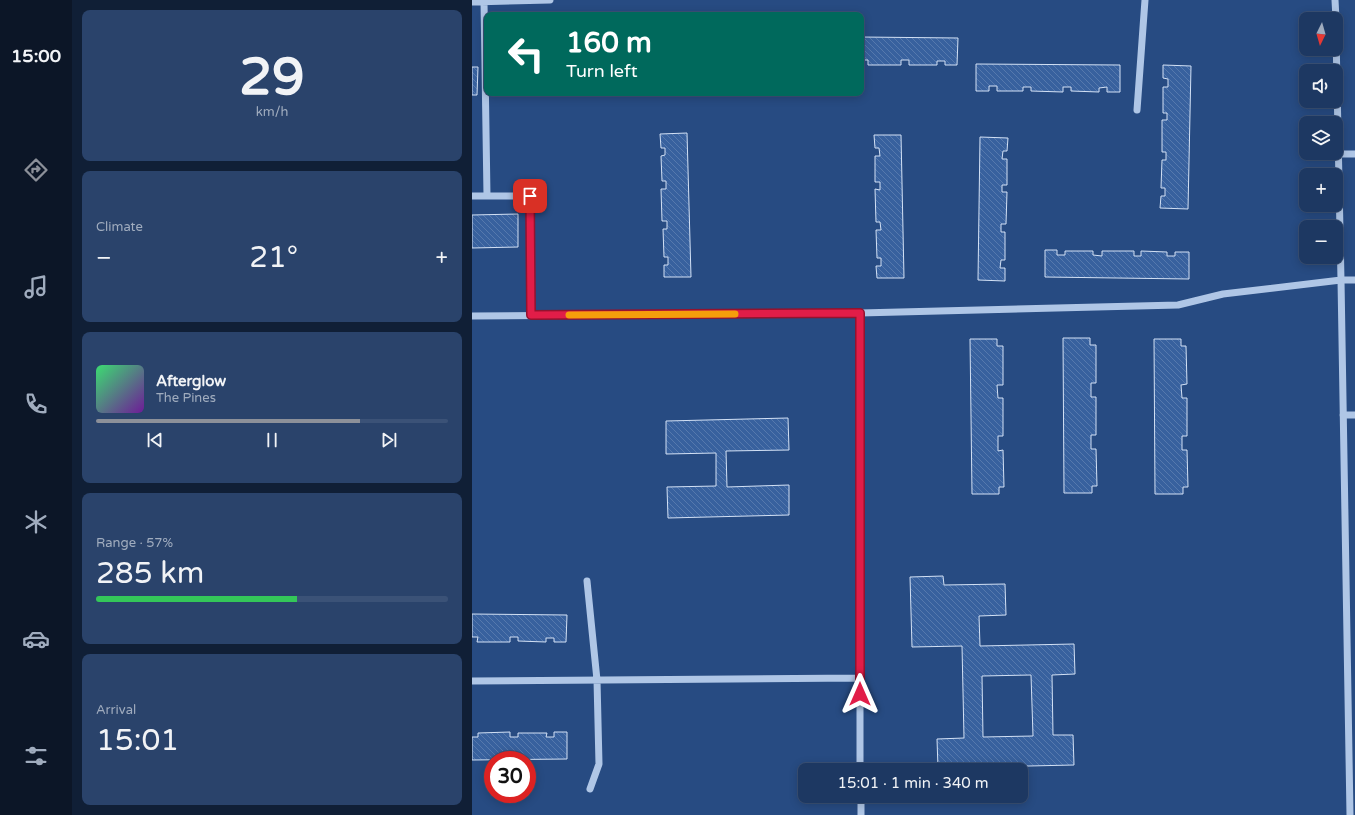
<!DOCTYPE html>
<html lang="en">
<head>
<meta charset="utf-8">
<style>
  :root { --surface:#1d3862; --page:#2a436b; --text:#f1f3f6; --muted:#a0acbe; --line:#3b5277; --accent:#8c9099 }
  body { margin:0; font-family:"Varela Round",sans-serif; background:var(--page); color:var(--text); height:100vh; display:flex; flex-direction:column; font-size:15px; white-space:nowrap }
  * { box-sizing:border-box; margin:0 }
  p { font-size:13px; color:var(--muted) }
  .icon { flex:none; width:22px; height:22px; fill:none; stroke:currentColor; stroke-width:2; stroke-linecap:round; stroke-linejoin:round }
  .map { position:relative; flex:1; overflow:hidden }
  .drawer { display:flex; flex-direction:column; gap:10px; padding:10px; background:#101f36; width:400px }
  .drawer>* { flex:none }
  .guide { position:absolute; left:12px; top:12px; width:380px; height:84px; border-radius:8px; box-shadow:0 2px 10px #0003,0 0 0 1px var(--line); background:#00695c; color:#fff; overflow:hidden }
  .needle { width:26px; rotate:185deg }
  .fabs { position:absolute; left:827px; top:12px; display:grid; gap:8px }
  .fabs a { display:grid; place-items:center; width:44px; height:44px; border-radius:8px; background:var(--surface); box-shadow:0 2px 10px #0003,0 0 0 1px var(--line); font-size:20px }
  .speed { position:absolute; left:12px; top:751px; display:flex; gap:8px; font-size:20px; font-weight:700; text-align:center }
  .speed>* { display:grid; place-content:center; width:52px; height:52px; border-radius:50%; background:var(--surface); box-shadow:0 2px 10px #0003,0 0 0 1px var(--line); line-height:1 }
  .speed .limit { border:6px solid #d22; background:#fff; color:#111 }
  .pin { position:absolute; display:grid; place-items:center; width:34px; height:34px; color:#fff; margin:-17px; border-radius:8px; box-shadow:0 2px 6px #0006 }
  .me { position:absolute; width:44px; margin:-22px; rotate:0deg; stroke-linejoin:round; filter:drop-shadow(0 0 3px #0008) }
  .turn { display:flex; align-items:center; gap:14px; height:84px; padding:0 16px; font-size:18px }
  .turn .icon { width:52px; height:52px; stroke-width:2.5 }
  .turn b { display:block; font-size:28px; line-height:34px }
  .big { font-size:30px; font-weight:600; line-height:1.1 }
  .drawer .card { flex:1; display:flex; flex-direction:column; justify-content:center; gap:6px; min-width:0; padding:0 14px; border-radius:8px; background:var(--page) }
  .drawer .dial { align-items:center; gap:0 }
  .dial b { font-size:52px; line-height:1 }
  .song { display:flex; align-items:center; gap:12px }
  .cover { width:48px; height:48px; border-radius:6px; background:linear-gradient(135deg,hsl(140 70% 55%),hsl(280 70% 35%)) }
  .played { height:4px; border-radius:2px; background:linear-gradient(90deg,var(--accent) 75%,var(--line) 75%) }
  .keys { display:flex; justify-content:space-around; direction:ltr }
  .heat { display:flex; justify-content:space-between; align-items:center; font-size:22px; direction:ltr }
  .charge { height:6px; border-radius:3px; background:linear-gradient(90deg,#34c759 57%,var(--line) 0) }
  .trip { position:absolute; left:326px; top:763px; width:230px; height:40px; border-radius:8px; background:var(--surface); box-shadow:0 2px 10px #0003,0 0 0 1px var(--line); font-weight:600; line-height:40px; text-align:center }
  main { display:flex; flex:1; min-height:0 }
  .tab-bar { display:flex; flex-direction:column; width:72px; justify-content:space-around; align-items:center; background:#0c1627; color:var(--muted) }
  .tab-bar .icon { width:28px; height:28px }
  .tab-bar .active { color:var(--accent) }
  .tab-bar b { font-size:18px; color:var(--text) }
  .map>svg:first-child { display:block }
</style>
</head>
<body>
<main>
<nav class="tab-bar">
<b>15:00</b>
<svg class="icon active" aria-label="directions" viewBox="0 0 24 24"><path d="M12 3l9 9-9 9-9-9zM9 14v-3h6M13 9l2 2-2 2"/></svg>
<svg class="icon" aria-label="music" viewBox="0 0 24 24"><path d="M9 18V5l10-2v13"/><circle cx="6" cy="18" r="3"/><circle cx="16" cy="16" r="3"/></svg>
<svg class="icon" aria-label="phone" viewBox="0 0 24 24"><path d="M5 4h4l2 5-3 2q2 4 5 5l2-3 5 2v4C11 20 4 13 5 4z"/></svg>
<svg class="icon" aria-label="climate" viewBox="0 0 24 24"><path d="M12 3v18M4 7l16 10M4 17L20 7"/></svg>
<svg class="icon" aria-label="car" viewBox="0 0 24 24"><path d="M5 17H2v-5l4-1 3-4h7l3 4 3 1v5h-3M9 17h6M6 11h13"/><circle cx="7" cy="17" r="2"/><circle cx="17" cy="17" r="2"/></svg>
<svg class="icon" aria-label="filters" viewBox="0 0 24 24"><path d="M4 7h16M4 17h16"/><circle cx="9" cy="7" r="2"/><circle cx="15" cy="17" r="2"/></svg>
</nav>
<section class="drawer">
<div class="card dial"><b>29</b><p>km/h</p></div>
<div class="card"><p>Climate</p>
<div class="heat"><a>−</a><b class="big">21°</b><a>+</a></div>
</div>
<div class="card">
<div class="song"><i class="cover"></i><div><b>Afterglow</b><p>The Pines</p></div></div>
<div class="played"></div>
<div class="keys"><svg class="icon" aria-label="previous" viewBox="0 0 24 24"><path d="M18 5L8 12l10 7zM5 5v14"/></svg><svg class="icon" aria-label="pause" viewBox="0 0 24 24"><path d="M8 5v14M16 5v14"/></svg><svg class="icon" aria-label="next" viewBox="0 0 24 24"><path d="M6 5l10 7-10 7zM19 5v14"/></svg></div>
</div>
<div class="card"><p>Range · 57%</p><b class="big">285 km</b><div class="charge"></div></div>
<div class="card"><p>Arrival</p><b class="big">15:01</b></div>
</section>
<div class="map">
<svg width="883" height="815" viewBox="0 0 883 815">
  <defs>
    <pattern id="building-back-hatch" width="6" height="6" patternUnits="userSpaceOnUse"><rect width="6" height="6" fill="#38619e"/><path d="M-1 5l2 2M0 0l6 6M5-1l2 2" fill="none" stroke="#5679ad"/></pattern>
  </defs>
  <rect width="100%" height="100%" fill="#274b82"/>
  <path fill="url(#building-back-hatch)" stroke="#d3e1f5" fill-rule="evenodd" d="M389 37 486 38 485 65H473V61H465V65H437V60H429V65H396V60H389V65Z
    M504 64 648 65V92H635V87L627 88V92L599 91V87H591V92L559 91V87H551V91H525V86H517V91H504Z
    M691 65 719 66 716 209 688 208 689 196H693V188H689L690 160H694V152H690V120H695V113H691V87H696V79L691 78Z
    M0 67H6L5 95H0Z
    M215 133 219 277H192V265H196V257H192L191 229H195V221H190L189 189H194V181H190L189 156 193 155V148H189L188 134Z
    M402 135H429L432 278H405L404 266H409V258H405L404 230H409L408 222H404L403 189 408 190V182H403V156H408L407 148H403Z
    M508 137 536 138 535 151H531L530 159H535V185H530V192H535L534 224H529V232H533V260H529L528 268H533V281L506 280Z
    M46 214V247L0 248V215Z
    M573 250H585V255H593V251H621V255L630 256V251H662V256H669V251L695 252V256H703V252H717V279L573 277Z
    M591 338H618V345H624V383H619V397H624V435H619V449H624L625 486H620V493H592Z
    M498 339H525V346H531V385H525L526 398H531V436H526V451L531 450 532 487H527V494H500Z
    M682 339H709V346H714L715 384 709 385 710 398H715V436H710V450H715L716 487H711V494H683Z
    M316 418 317 450 254 451 255 487 317 485V515L196 518 195 487 244 486V453L194 454V421Z
    M471 576 472 585 533 584 534 615 507 616 508 646 602 644 603 674 580 675 581 735H601L602 765 466 768 465 739 492 738 490 646 440 647 438 577ZM559 675 561 736 511 737 510 676Z
    M0 614 95 615 94 642H82V638H74V642L46 641V637H38V642H5L6 637H0Z
    M38 732V737H46V733H75L74 737H82V732H95V759L0 760V737H6V733Z"/>
  <g fill="none" stroke-linecap="round" stroke-linejoin="round">
    <path stroke="#afc6e6" stroke-width="7" d="M863 0 864 19
      M12 1 15 196
      M0 2 78 0
      M864 35 869 280 878 815
      M665 110 673 0
      M867 154H883
      M0 196H58L59 315
      M388 313V770
      M0 316 388 313 706 305 751 294 869 280H883
      M871 415H883
      M115 581 125 680 127 764 118 789
      M0 681 388 678
      M389 796V815"/>
  </g>
  <g fill="none" stroke-linecap="round" stroke-linejoin="round">
    <g stroke="#92132f" stroke-width="10">
      <path id="route" d="M58 196 59 315 388 313V694"/>
    </g>
    <use href="#route" stroke="#e11d48" stroke-width="7"/>
    <path stroke="#f59e0b" stroke-width="7" d="M97 315 263 314"/>
  </g>
</svg>
<div class="fabs">
<a><svg class="needle" viewBox="-14 -14 28 28"><path d="M0-13l5 13h-10z" fill="#e53935"/><path d="M0 13l5-13h-10z" fill="#a0acbe"/></svg></a>
<a><svg class="icon" aria-label="sound" viewBox="0 0 24 24"><path d="M4 9h4l5-4v14l-5-4H4zM17 9q2 3 0 6"/></svg></a>
<a><svg class="icon" aria-label="layers" viewBox="0 0 24 24"><path d="M12 4l9 5-9 5-9-5zM3 14l9 5 9-5"/></svg></a>
<a>+</a>
<a>−</a>
</div>
<div class="speed"><div class="limit">30</div></div>
<div class="pin" style="left:58px;top:196px;background:#d93025"><svg class="icon" aria-label="arrive" viewBox="0 0 24 24"><path d="M6 21V4h12l-3 4 3 4H6"/></svg></div>
<svg class="me" style="left:388px;top:694px" viewBox="-20 -20 40 40"><path d="M0-17L14 15 0 8-14 15z" fill="#e11d48" stroke="#fff" stroke-width="4"/></svg>
<div class="trip">15:01 · 1 min · 340 m</div>
<div class="guide">
<div class="turn"><svg class="icon" aria-label="left" viewBox="0 0 24 24"><path d="M17 20v-9H6M10 6l-5 5 5 5"/></svg><div><b>160 m</b>Turn left</div></div>
</div>
</div>
</main>
</body>
</html>
